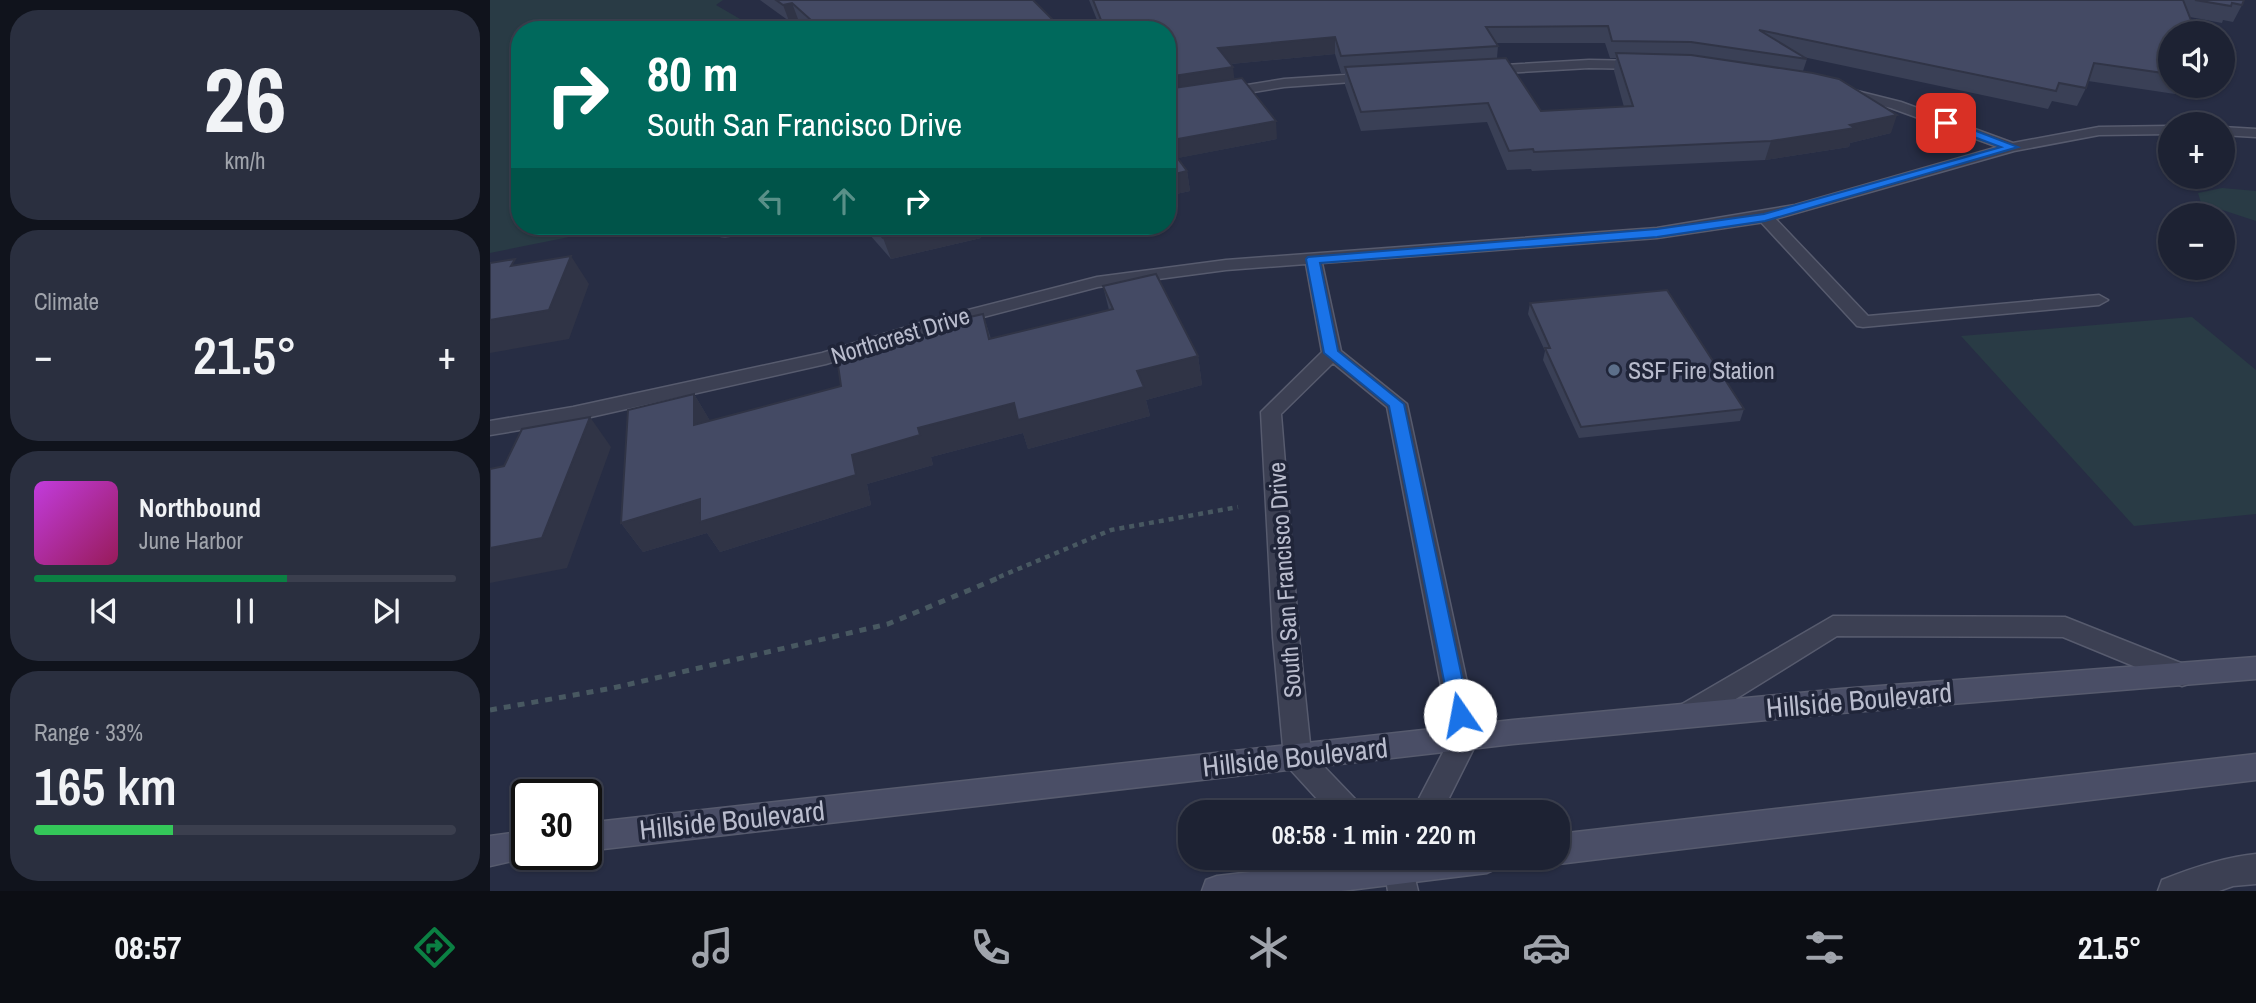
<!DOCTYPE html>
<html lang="en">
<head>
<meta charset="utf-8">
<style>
  :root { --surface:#1d2233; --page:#2a2f3f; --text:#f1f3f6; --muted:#a0a4ac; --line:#3b3f4e; --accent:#0b8043 }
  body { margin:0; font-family:"Archivo Narrow",sans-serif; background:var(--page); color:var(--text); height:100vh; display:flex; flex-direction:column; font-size:26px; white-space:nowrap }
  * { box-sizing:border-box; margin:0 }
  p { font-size:23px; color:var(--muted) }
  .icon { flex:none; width:38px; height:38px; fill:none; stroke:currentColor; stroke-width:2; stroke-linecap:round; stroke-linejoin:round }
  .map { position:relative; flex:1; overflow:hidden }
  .panel { display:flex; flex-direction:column; gap:10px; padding:10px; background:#10131c; width:490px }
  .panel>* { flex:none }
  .hud { position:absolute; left:21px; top:21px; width:665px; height:214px; border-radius:28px; box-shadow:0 2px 5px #0004,0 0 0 2px var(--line); background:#00695c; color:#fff; overflow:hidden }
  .controls { position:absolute; left:1668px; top:21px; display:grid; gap:14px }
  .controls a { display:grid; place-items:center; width:77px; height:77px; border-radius:50%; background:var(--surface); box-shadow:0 2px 5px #0004,0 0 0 2px var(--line); font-size:35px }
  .speed { position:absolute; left:21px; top:779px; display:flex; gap:14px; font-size:35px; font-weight:700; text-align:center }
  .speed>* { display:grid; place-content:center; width:91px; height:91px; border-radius:50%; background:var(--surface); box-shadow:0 2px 5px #0004,0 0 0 2px var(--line); line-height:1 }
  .speed .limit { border:4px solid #111; border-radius:10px; background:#fff; color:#111 }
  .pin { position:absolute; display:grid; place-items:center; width:60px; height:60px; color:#fff; margin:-30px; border-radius:14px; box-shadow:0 4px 10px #0006 }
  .me { position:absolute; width:77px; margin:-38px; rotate:348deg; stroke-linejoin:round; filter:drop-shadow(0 0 5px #0008) }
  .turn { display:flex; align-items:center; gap:24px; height:147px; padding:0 21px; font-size:32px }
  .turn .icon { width:91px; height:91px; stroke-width:2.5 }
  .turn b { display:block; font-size:49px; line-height:60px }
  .lanes { display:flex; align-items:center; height:66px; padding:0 21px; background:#0003; justify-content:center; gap:35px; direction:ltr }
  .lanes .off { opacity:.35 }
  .big { font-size:52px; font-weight:600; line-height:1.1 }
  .panel .card { flex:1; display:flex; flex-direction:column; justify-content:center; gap:10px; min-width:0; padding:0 24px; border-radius:28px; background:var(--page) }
  .panel .dial { align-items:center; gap:0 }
  .dial b { font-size:91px; line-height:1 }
  .song { display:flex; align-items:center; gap:21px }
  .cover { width:84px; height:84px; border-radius:10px; background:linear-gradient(135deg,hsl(290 70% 55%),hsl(330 70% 35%)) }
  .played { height:7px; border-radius:4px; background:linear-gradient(90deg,var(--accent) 60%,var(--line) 60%) }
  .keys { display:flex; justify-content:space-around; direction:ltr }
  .heat { display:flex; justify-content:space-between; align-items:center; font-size:38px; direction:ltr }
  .charge { height:10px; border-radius:5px; background:linear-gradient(90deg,#34c759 33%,var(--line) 0) }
  .trip { position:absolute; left:688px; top:800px; width:392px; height:70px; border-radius:28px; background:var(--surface); box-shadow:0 2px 5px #0004,0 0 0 2px var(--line); font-weight:600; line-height:70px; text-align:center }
  .tabs { display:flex; height:112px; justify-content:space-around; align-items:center; background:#0c0e14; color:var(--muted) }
  .tabs .icon { width:49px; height:49px }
  .tabs .selected { color:var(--accent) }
  .tabs b { font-size:32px; color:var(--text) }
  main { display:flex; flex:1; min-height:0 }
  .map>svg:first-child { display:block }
</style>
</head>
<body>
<main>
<section class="panel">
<div class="card dial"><b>26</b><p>km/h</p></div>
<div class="card"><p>Climate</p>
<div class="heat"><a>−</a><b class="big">21.5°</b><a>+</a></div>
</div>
<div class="card">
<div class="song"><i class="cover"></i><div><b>Northbound</b><p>June Harbor</p></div></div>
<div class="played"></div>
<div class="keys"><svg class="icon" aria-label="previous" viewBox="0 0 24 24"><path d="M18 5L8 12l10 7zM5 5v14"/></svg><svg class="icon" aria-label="pause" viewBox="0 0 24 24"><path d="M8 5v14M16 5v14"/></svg><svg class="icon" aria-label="next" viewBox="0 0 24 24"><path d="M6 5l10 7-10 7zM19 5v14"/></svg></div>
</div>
<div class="card"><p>Range · 33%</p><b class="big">165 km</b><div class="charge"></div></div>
</section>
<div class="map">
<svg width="1766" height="891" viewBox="0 0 1766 891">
  <rect width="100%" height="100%" fill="#272d44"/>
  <path fill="#293b45" d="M0 0H233L226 5 269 30H30V226H134L0 253Z
    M1732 188 1766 191V221L1711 203 1708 193Z
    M1702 317 1766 370V514L1644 526 1471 336Z"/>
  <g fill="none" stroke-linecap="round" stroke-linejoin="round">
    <g stroke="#575b6e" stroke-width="3">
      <path id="lane" d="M1275 212 1281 214 1378 316 1609 295 1618 300 1609 305 1373 327 1367 326 1269 220 1267 217Z
        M1343 616 1575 617 1701 667 1705 675 1701 683 1692 686 1573 637 1347 636 1207 723 1197 727 1187 723 1183 715 1187 707Z"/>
    </g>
    <g stroke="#575b6e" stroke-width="3">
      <path id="street" d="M1099 60 1153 61 1159 65 1153 69 1099 68 997 74 991 70 997 66Z
        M884 73 889 74V80L794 87 677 106V98L794 79Z
        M1355 88 1411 102 1523 143 1609 127 1680 126V134L1609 135 1524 151 1275 222 1167 238 832 263 851 351 917 404 989 738 952 812H922L961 737 897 407 843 363 791 414 809 637 821 753 868 802 873 812H839L798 767 794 758 783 637 771 412 832 352 816 264 736 270 608 287 455 327 336 364 83 421 0 435V421L83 407 332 353 443 319 607 277 736 260 1167 228 1305 205 1508 147 1401 108 1350 95V89Z
        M1732 127 1766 129V137L1732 135Z
        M238 226H263C256 233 238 238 228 235L226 232Z
        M1766 854V884L1743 886 1729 891H1668L1672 880C1702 868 1734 857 1766 854Z
        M898 858H920L928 891H898L894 868Z"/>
    </g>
    <g stroke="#575b6e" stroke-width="3">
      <path id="secondary" d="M1766 657V679L1351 713 1023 744 96 851V823L1023 720 1351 689Z
        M1766 754V780L1068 864 1057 858H1068V834Z
        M37 831V854L48 855 0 866V836Z
        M877 858H1012L1008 868 997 873 851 891H712L716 880 727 876Z"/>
    </g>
    <path stroke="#485861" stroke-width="4.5" stroke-dasharray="5 5" stroke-linecap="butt" d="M509 577 621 530 748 507"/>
    <path stroke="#485861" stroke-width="5" stroke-dasharray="7 7" stroke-linecap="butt" d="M0 710 123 688 398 624 513 576"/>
    <use href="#lane" fill="#3c4053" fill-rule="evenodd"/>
    <use href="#street" fill="#3c4053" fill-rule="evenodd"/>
    <use href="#secondary" fill="#4a4e66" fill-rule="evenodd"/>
  </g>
  <path fill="#3a4056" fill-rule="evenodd" d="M270 0H543L573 30H320L308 19 299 21Z
    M599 0H1754L1752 5 1743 22 1733 20 1732 23 1700 17 1680 33V86H1703L1699 93 1686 91 1685 94 1598 81 1596 88 1587 106 1562 101 1558 109 1313 57 1317 59 1313 71 1401 133 1360 143 1359 147 1275 160 1042 171 1041 169 1017 170 997 122 871 131 855 85V73H851L845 54 741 64 744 80 787 139 687 158 697 171 700 191 677 196V30H611ZM1006 43H1115L1120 58H1126L1124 71 1134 107 1051 111 1007 58 1008 46Z
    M372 226H487L491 238 401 259Z
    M613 286 708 356 712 385 656 400 660 416 538 449 533 433 441 457 443 465 377 484 381 505 230 552 217 533 153 552 131 523 204 394 220 421 351 386 437 334 493 314 501 339 619 310Z
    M1040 303 1254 409 1250 421 1089 438 1053 360 1055 351 1038 314Z"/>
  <path fill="#303446" d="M302 3 308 19 299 21 293 5Z
    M845 37V54L730 65 728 48Z
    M743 67 745 84 677 95V77Z
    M1407 115 1401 133 1360 143 1359 147 1275 160 1281 141Z
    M786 121 787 139 678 160 677 141Z
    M697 171 700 191 677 196V176Z
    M447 226H487L491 238 401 259 393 238Z
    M81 256 99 284 79 339 0 353V320Z
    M708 356 712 385 656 400 660 416 538 449 533 433 441 457 443 465 377 484 381 505 230 552 217 533 153 552 131 523 362 455 428 428Z
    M204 394 222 424 204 425Z
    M100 417 121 447 77 568 0 583V548Z"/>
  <path fill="#444a64" stroke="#303446" stroke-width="2" d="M286 0H543L573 30H332L302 3 293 5Z
    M603 0H1693L1706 33H1680V74L1604 63 1596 88 1569 83 1566 91 1269 30 1317 59 1201 42 1122 41 1118 26 996 27 1008 46 851 56 845 37 728 48 743 67 677 77V30H615Z
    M1705 0H1754L1752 5 1742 3 1741 6Z
    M1126 53 1201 55 1323 73 1349 79 1407 115 1360 125 1365 128 1281 141 1044 152 1043 149 1019 151 998 103 871 112 855 67 1016 58 1051 111 1143 106Z
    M752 78 786 121 677 141V89Z
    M677 144 697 171 677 176Z
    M382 226H447L393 238Z
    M81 256 59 310 0 320V263L25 259 21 266Z
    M666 274 708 356 647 371 654 387 528 420 524 403 428 428 430 435 362 455 366 475 210 522V499L131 523 138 410 204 394V425L351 386 347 358 437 334 436 327 493 314 499 339 623 309 613 286Z
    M1177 290 1254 409 1091 427 1055 348H1060L1040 303Z
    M100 417 52 538 0 548V469L14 466 32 429Z"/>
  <path fill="#1a73e8" stroke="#114b97" stroke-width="2" d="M1452 121H1460L1528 147 1275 221 1167 237 830 263 848 351 914 404 980 715 977 721 970 724 962 721 899 406 834 353 816 259 818 257 1167 229 1274 214 1511 147 1452 125Z"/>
  <circle fill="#5c6f8a" stroke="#202539" stroke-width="2.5" cx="1124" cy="370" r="7"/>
  <g text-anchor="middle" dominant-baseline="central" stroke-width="7" stroke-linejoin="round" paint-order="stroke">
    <g font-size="24" fill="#b9bccd" stroke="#202539">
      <text transform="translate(410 335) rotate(-17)">Northcrest Drive</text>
      <text transform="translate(794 580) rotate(-94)">South San Francisco Drive</text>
    </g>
    <g font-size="24" fill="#b9bccd" stroke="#202539" text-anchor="start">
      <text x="1138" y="370">SSF Fire Station</text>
    </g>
    <g font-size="28" fill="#b9bccd" stroke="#202539">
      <text transform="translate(1369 700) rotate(-5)">Hillside Boulevard</text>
      <text transform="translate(805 757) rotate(-6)">Hillside Boulevard</text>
      <text transform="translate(242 820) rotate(-6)">Hillside Boulevard</text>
    </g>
  </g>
</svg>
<div class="controls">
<a><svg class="icon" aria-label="sound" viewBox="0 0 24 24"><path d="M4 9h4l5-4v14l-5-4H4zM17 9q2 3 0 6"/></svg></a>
<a>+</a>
<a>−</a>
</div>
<div class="speed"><div class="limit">30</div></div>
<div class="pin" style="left:1456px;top:123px;background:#d93025"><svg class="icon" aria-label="arrive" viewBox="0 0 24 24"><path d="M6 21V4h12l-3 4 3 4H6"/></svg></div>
<svg class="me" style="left:970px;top:715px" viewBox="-20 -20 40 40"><circle r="19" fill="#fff"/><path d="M0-13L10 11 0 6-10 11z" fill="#1a73e8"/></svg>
<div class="trip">08:58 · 1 min · 220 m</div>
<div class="hud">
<div class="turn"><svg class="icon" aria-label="right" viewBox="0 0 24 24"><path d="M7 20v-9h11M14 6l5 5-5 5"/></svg><div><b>80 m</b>South San Francisco Drive</div></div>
<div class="lanes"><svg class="icon off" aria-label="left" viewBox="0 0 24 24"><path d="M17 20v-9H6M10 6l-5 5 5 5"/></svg><svg class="icon off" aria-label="ahead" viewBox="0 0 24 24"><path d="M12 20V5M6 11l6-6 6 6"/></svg><svg class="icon" aria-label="right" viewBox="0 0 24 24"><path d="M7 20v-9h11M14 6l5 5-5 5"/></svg></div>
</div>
</div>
</main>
<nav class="tabs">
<b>08:57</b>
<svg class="icon selected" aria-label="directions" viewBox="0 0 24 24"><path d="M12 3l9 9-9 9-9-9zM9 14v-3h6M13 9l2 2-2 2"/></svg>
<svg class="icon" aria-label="music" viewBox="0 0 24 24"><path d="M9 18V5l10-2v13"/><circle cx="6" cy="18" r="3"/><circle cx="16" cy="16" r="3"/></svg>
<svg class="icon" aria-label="phone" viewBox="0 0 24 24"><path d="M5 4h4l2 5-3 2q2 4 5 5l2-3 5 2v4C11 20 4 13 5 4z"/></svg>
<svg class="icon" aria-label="climate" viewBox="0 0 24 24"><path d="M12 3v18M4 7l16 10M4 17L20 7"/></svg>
<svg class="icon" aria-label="car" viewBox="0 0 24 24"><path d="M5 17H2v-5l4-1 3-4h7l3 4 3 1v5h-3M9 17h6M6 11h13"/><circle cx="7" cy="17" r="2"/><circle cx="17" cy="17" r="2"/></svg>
<svg class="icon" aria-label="filters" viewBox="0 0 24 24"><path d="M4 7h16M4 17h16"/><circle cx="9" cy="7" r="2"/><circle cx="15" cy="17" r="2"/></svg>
<b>21.5°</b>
</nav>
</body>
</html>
